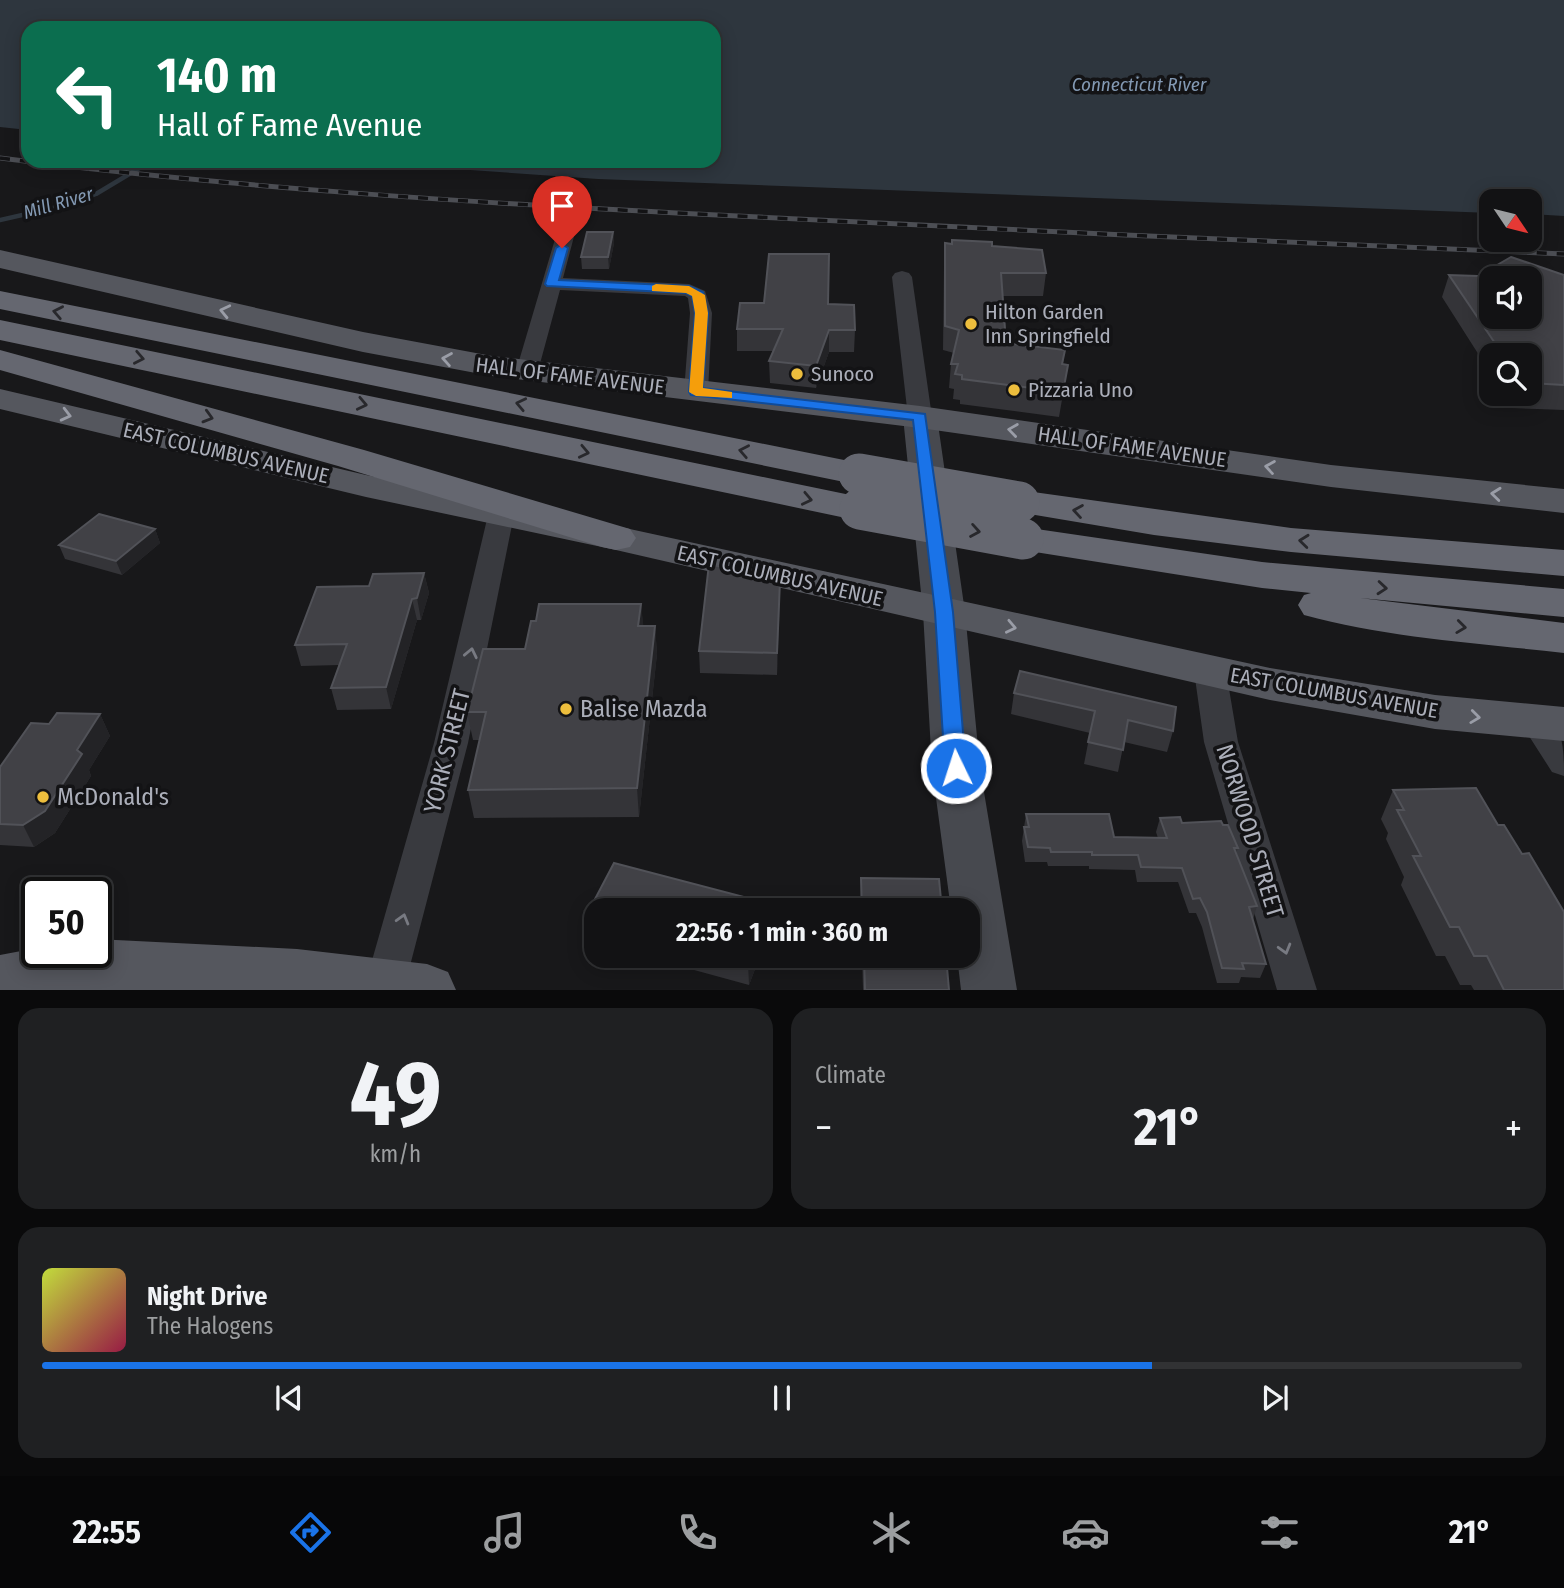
<!DOCTYPE html>
<html lang="en">
<head>
<meta charset="utf-8">
<style>
  :root { --surface:#121214; --page:#1f2022; --text:#f1f3f6; --muted:#9c9ea0; --line:#313234; --accent:#1a73e8 }
  body { margin:0; font-family:"Fira Sans Condensed",sans-serif; background:var(--page); color:var(--text); height:100vh; display:flex; flex-direction:column; font-size:26px; white-space:nowrap }
  * { box-sizing:border-box; margin:0 }
  p { font-size:23px; color:var(--muted) }
  .icon { flex:none; width:38px; height:38px; fill:none; stroke:currentColor; stroke-width:2; stroke-linecap:round; stroke-linejoin:round }
  .map { position:relative; height:990px; overflow:hidden }
  .drawer { display:flex; flex-direction:column; gap:18px; padding:18px; background:#0a0a0b; flex:1 }
  .drawer>* { flex:none }
  .hud { position:absolute; left:21px; top:21px; width:700px; height:147px; border-radius:21px; box-shadow:0 4px 18px #0003,0 0 0 2px var(--line); background:#0b6e4f; color:#fff; overflow:hidden }
  .needle { width:46px; rotate:125deg }
  .controls { position:absolute; left:1479px; top:189px; display:grid; gap:14px }
  .controls a { display:grid; place-items:center; width:63px; height:63px; border-radius:14px; background:var(--surface); box-shadow:0 4px 18px #0003,0 0 0 2px var(--line); font-size:35px }
  .speed { position:absolute; left:21px; top:877px; display:flex; gap:14px; font-size:35px; font-weight:700; text-align:center }
  .speed>* { display:grid; place-content:center; width:91px; height:91px; border-radius:50%; background:var(--surface); box-shadow:0 4px 18px #0003,0 0 0 2px var(--line); line-height:1 }
  .speed .limit { border:4px solid #111; border-radius:10px; background:#fff; color:#111 }
  .pin { position:absolute; display:grid; place-items:center; width:60px; height:60px; color:#fff; margin:-72px -30px; border-radius:50% 50% 50% 0; rotate:-45deg; box-shadow:0 0 7px #0007 }
  .pin .icon { rotate:45deg }
  .me { position:absolute; width:77px; margin:-38px; rotate:356deg; stroke-linejoin:round; filter:drop-shadow(0 0 5px #0008) }
  .turn { display:flex; align-items:center; gap:24px; height:147px; padding:0 21px; font-size:32px }
  .turn .icon { width:91px; height:91px; stroke-width:2.5 }
  .turn b { display:block; font-size:49px; line-height:60px }
  .big { font-size:52px; font-weight:700; line-height:1.1 }
  .drawer .card { flex:1; display:flex; flex-direction:column; justify-content:center; gap:10px; min-width:0; padding:0 24px; border-radius:21px; background:var(--page) }
  .drawer .dial { align-items:center; gap:0 }
  .dial b { font-size:91px; line-height:1 }
  .song { display:flex; align-items:center; gap:21px }
  .cover { width:84px; height:84px; border-radius:10px; background:linear-gradient(135deg,hsl(70 70% 55%),hsl(340 70% 35%)) }
  .played { height:7px; border-radius:4px; background:linear-gradient(90deg,var(--accent) 75%,var(--line) 75%) }
  .keys { display:flex; justify-content:space-around; direction:ltr }
  .heat { display:flex; justify-content:space-between; align-items:center; font-size:38px; direction:ltr }
  .drawer .tiles { flex:1; display:grid; gap:18px; grid-template-columns:1fr 1fr }
  .card:last-child { grid-column:span 2 }
  .trip { position:absolute; left:584px; top:898px; width:396px; height:70px; border-radius:21px; background:var(--surface); box-shadow:0 4px 18px #0003,0 0 0 2px var(--line); font-weight:700; line-height:70px; text-align:center }
  .menu { display:flex; height:112px; justify-content:space-around; align-items:center; background:#070708; color:var(--muted) }
  .menu .icon { width:49px; height:49px }
  .menu .active { color:var(--accent) }
  .menu b { font-size:32px; color:var(--text) }
  .map>svg:first-child { display:block }
</style>
</head>
<body>
<div class="map">
<svg width="1564" height="990" viewBox="0 0 1564 990">
  <rect width="100%" height="100%" fill="#18181a"/>
  <path fill="#2e363e" d="M0 0H1564V216L1530 214V201H1491V213L598 179 341 161H714V28H28V130L0 127Z"/>
  <g fill="none" stroke-linecap="round" stroke-linejoin="round">
    <path stroke="#2e363e" stroke-width="4.5" d="M0 220 66 205 96 194 151 161"/>
    <path fill="#393a3f" fill-rule="evenodd" d="M567 223 576 229 563 278 689 284 705 291 712 313 708 392 704 397H688L684 392 690 313 688 298 685 296 560 290 538 371 535 376H519L516 371 558 229Z
      M902 271 909 273 912 277 932 417 929 422 920 424 911 422 908 417 892 277 895 273Z
      M501 507 510 509 514 515 468 743 405 985 403 990H367L365 985 434 743 488 515 492 509Z
      M1210 660 1221 663 1226 671 1238 742 1317 990H1277L1204 742 1194 671 1199 663Z
      M1536 710C1564 719 1564 749 1564 776L1552 772 1520 722 1525 714Z"/>
    <path fill="#47494f" fill-rule="evenodd" d="M920 407 932 410 937 417 965 612 980 768 1017 990H961L957 956H968V910H951L932 768 923 612 903 417 908 410Z"/>
    <path fill="#55575e" fill-rule="evenodd" d="M0 250 363 332 492 356 920 406 1331 465 1564 489V513L1331 487 920 428 492 376 363 352 0 268Z
      M0 389 366 475 616 526 1270 668 1435 695 1564 707V741L1435 729 1270 700 616 550 366 497 0 409Z
      M96 939 297 949 427 964 448 972 456 990H0V955L37 948V952H96Z"/>
    <path fill="#656770" fill-rule="evenodd" d="M0 291 859 463 872 466 878 474 872 482 859 485 0 309Z
      M0 320 860 497 874 501 880 509 874 517 860 521 0 340Z
      M0 350 364 450 630 529 636 538 630 547 616 550 602 547 338 466 0 370Z
      M1019 490 1291 528 1564 550V576L1291 552 1154 535 1005 510 1000 502 1005 494Z
      M1023 527 1262 562 1564 589V617L1360 598 1564 623V653C1478 643 1388 638 1304 615L1298 605 1304 595 1311 593 1262 588 1009 548 1003 539 1009 530Z"/>
    <g stroke="#4c4e54" stroke-width="5">
      <path id="rail" d="M0 158C245 189 491 204 738 216 1013 231 1289 242 1564 254"/>
    </g>
    <use href="#rail" stroke="#131315" stroke-width="3.5" stroke-dasharray="10" stroke-linecap="butt"/>
    <path stroke="#656770" stroke-width="41" d="M859 474 1019 502
      M860 509 1023 539"/>
  </g>
  <path fill="#343438" d="M613 232 614 243 609 269H582L581 257Z
    M945 243 992 246 1046 273 1043 296H1002L1006 343 1065 350 1063 364 1068 365 1059 417 960 404V400L953 399 954 389 949 388 951 364 954 353 943 350 944 266Z
    M1449 275 1478 276 1564 275V410L1512 408 1503 394H1530V355H1491V374L1442 297Z
    M828 304 855 330 854 352H829L816 388 770 383 769 361 774 351H737V329Z
    M155 529 160 543 122 575 65 559 59 545Z
    M424 573 429 593 421 620H417L391 709 337 710 331 688 339 665 301 666 295 645 369 586Z
    M780 580 777 675 700 673 699 651Z
    M641 604 643 626H655L657 654 639 817 474 818 468 790 480 740H473L467 712 525 649 536 621Z
    M1020 671 1173 731 1167 752 1124 742 1118 772 1084 764 1090 733 1011 714 1014 693Z
    M100 714 110 736 89 770 91 776 55 833 34 847 0 845V767L49 724Z
    M1393 790 1564 990H1474L1471 985H1460L1445 956H1436L1401 885 1404 877 1386 839 1388 833 1381 819Z
    M1026 814 1114 837 1158 838 1156 832 1160 818 1182 823 1223 825 1238 848 1236 854 1257 906 1253 920 1266 964 1260 978 1241 977 1239 983H1217L1202 927 1196 913H1189L1178 882H1137L1135 870 1089 869V866H1048L1047 862H1025L1022 841Z
    M614 863 771 904V910H597V943L589 941 585 918Z
    M861 878 942 910H860Z
    M643 956H760L749 985Z
    M862 956H946L949 990H863Z"/>
  <path fill="#232326" d="M613 232 614 243 609 269 608 257Z
    M829 330V352L816 388V366Z
    M155 529 160 543 122 575 116 561Z
    M424 573 429 593 421 620 417 598Z
    M780 580V601L777 675V653Z
    M412 599 417 620 391 709 386 687Z
    M641 604 644 631 638 626Z
    M655 626 657 654 639 817 637 788Z
    M100 714 110 736 89 770 91 776 55 833 34 847 23 825 77 750Z
    M751 956H760L749 985 748 963Z"/>
  <path fill="#414146" stroke="#515258" stroke-width="2" fill-rule="evenodd" d="M587 232H613L608 257H581Z
    M952 240 992 242V246L1042 250 1046 273H1001L1006 343 1065 350 1062 364 1068 365 1063 392 962 379V375L955 374 958 364H951L959 330 945 326V243L952 244Z
    M769 254H829L828 304 854 305 855 330H829L816 366 769 361 783 329H737L740 303H764Z
    M1511 257 1564 275V385L1530 383V355H1503L1449 275 1478 276ZM1491 278H1530V317H1491Z
    M99 514 155 529 116 561 59 545Z
    M709 564 780 580 777 653 699 651Z
    M424 573 417 598 412 599 386 687 331 688 347 644 295 645 317 587 369 586 373 574Z
    M539 604H641L638 626H655L637 788 468 790 486 712H467L483 649H525L531 621H536Z
    M1020 671 1176 707 1173 731 1128 720 1123 750 1088 742 1095 711 1014 693Z
    M57 713 100 714 77 750 82 754 45 811 23 825 0 824V767L31 723 49 724Z
    M1476 788 1498 825H1504L1522 854 1529 853 1564 912V990H1504L1487 956H1474L1459 927H1450L1413 856H1421L1397 810H1404L1393 790Z
    M1026 814H1109L1114 837 1167 838 1160 818 1180 817 1182 823 1221 821 1223 825H1228L1238 848H1234L1257 906 1249 907 1266 964 1242 963 1244 969 1222 968 1207 912 1200 898 1193 899 1182 868 1141 867 1138 855H1092V852H1051L1050 848 1028 847 1024 827H1029Z
    M614 863 771 904 768 910H597V921L585 918Z
    M861 878 939 879 942 910H862Z
    M722 956H751L748 963Z
    M864 956H946L949 990H865Z"/>
  <defs><path id="oneway-chevron" d="M-2-3.5L2.5 0L-2 3.5" fill="none" stroke-width="1.6" stroke-linecap="round" stroke-linejoin="round" transform="scale(1.75)"/></defs>
  <g stroke="#9a9da7">
    <use href="#oneway-chevron" transform="translate(225 311) rotate(-167)"/>
    <use href="#oneway-chevron" transform="translate(447 359) rotate(-170)"/>
    <use href="#oneway-chevron" transform="translate(66 415) rotate(14)"/>
    <use href="#oneway-chevron" transform="translate(1013 430) rotate(-172)"/>
    <use href="#oneway-chevron" transform="translate(1270 467) rotate(-171)"/>
    <use href="#oneway-chevron" transform="translate(1496 494) rotate(-174)"/>
    <use href="#oneway-chevron" transform="translate(1011 627) rotate(12)"/>
    <use href="#oneway-chevron" transform="translate(1475 717) rotate(7)"/>
  </g>
  <g stroke="#28282c">
    <use href="#oneway-chevron" transform="translate(58 312) rotate(-169)"/>
    <use href="#oneway-chevron" transform="translate(139 358) rotate(11)"/>
    <use href="#oneway-chevron" transform="translate(362 404) rotate(12)"/>
    <use href="#oneway-chevron" transform="translate(521 404) rotate(-168)"/>
    <use href="#oneway-chevron" transform="translate(208 417) rotate(16)"/>
    <use href="#oneway-chevron" transform="translate(744 451) rotate(-169)"/>
    <use href="#oneway-chevron" transform="translate(584 452) rotate(12)"/>
    <use href="#oneway-chevron" transform="translate(807 499) rotate(12)"/>
    <use href="#oneway-chevron" transform="translate(1078 511) rotate(-171)"/>
    <use href="#oneway-chevron" transform="translate(975 531) rotate(10)"/>
    <use href="#oneway-chevron" transform="translate(1304 541) rotate(-174)"/>
    <use href="#oneway-chevron" transform="translate(1382 588) rotate(5)"/>
    <use href="#oneway-chevron" transform="translate(1461 627) rotate(7)"/>
  </g>
  <g stroke="#787a82">
    <use href="#oneway-chevron" transform="translate(471 653) rotate(-78)"/>
    <use href="#oneway-chevron" transform="translate(403 919) rotate(-74)"/>
    <use href="#oneway-chevron" transform="translate(1285 949) rotate(74)"/>
  </g>
  <path fill="#1a73e8" stroke="#114b97" stroke-width="2" d="M562 244 568 248 559 280 689 286 703 292 708 313 703 388 925 414 953 612 966 768 963 773 956 775 948 773 945 768 935 612 913 420 691 395 689 392 695 313 692 296 686 293 547 286 545 284 556 248Z"/>
  <path fill="#f59e0b" d="M656 284 689 286 705 295 708 313 703 388 732 392V398L696 396 689 392 695 313 692 296 686 293 652 291V286Z"/>
  <g fill="#edbe3d" stroke="#131315" stroke-width="2.5">
    <circle cx="971" cy="324" r="7"/>
    <circle cx="797" cy="374" r="7"/>
    <circle cx="1014" cy="390" r="7"/>
    <circle cx="566" cy="709" r="7"/>
    <circle cx="43" cy="797" r="7"/>
  </g>
  <g text-anchor="middle" dominant-baseline="central" stroke-width="7" stroke-linejoin="round" paint-order="stroke">
    <g font-size="19" font-style="italic" fill="#8399b3" stroke="#131315">
      <text x="1139" y="84">Connecticut River</text>
      <text transform="translate(58 203) rotate(-16)">Mill River</text>
    </g>
    <g font-size="21" fill="#abaeb9" stroke="#131315" text-anchor="start">
      <text x="985" y="312">Hilton Garden<tspan x="985" dy="24">Inn Springfield</tspan></text>
      <text x="811" y="374">Sunoco</text>
      <text x="1028" y="390">Pizzaria Uno</text>
    </g>
    <g font-size="21" fill="#abaeb9" stroke="#131315">
      <text transform="translate(570 376) rotate(7)">HALL OF FAME AVENUE</text>
      <text transform="translate(1132 447) rotate(8)">HALL OF FAME AVENUE</text>
      <text transform="translate(226 453) rotate(13)">EAST COLUMBUS AVENUE</text>
      <text transform="translate(780 576) rotate(13)">EAST COLUMBUS AVENUE</text>
      <text transform="translate(1334 693) rotate(10)">EAST COLUMBUS AVENUE</text>
    </g>
    <g font-size="24" fill="#abaeb9" stroke="#131315" text-anchor="start">
      <text x="580" y="709">Balise Mazda</text>
      <text x="57" y="797">McDonald's</text>
    </g>
    <g font-size="24" fill="#abaeb9" stroke="#131315">
      <text transform="translate(447 751) rotate(-76)">YORK STREET</text>
      <text transform="translate(1250 831) rotate(73)">NORWOOD STREET</text>
    </g>
  </g>
</svg>
<div class="controls">
<a><svg class="needle" viewBox="-14 -14 28 28"><path d="M0-13l5 13h-10z" fill="#e53935"/><path d="M0 13l5-13h-10z" fill="#9c9ea0"/></svg></a>
<a><svg class="icon" aria-label="sound" viewBox="0 0 24 24"><path d="M4 9h4l5-4v14l-5-4H4zM17 9q2 3 0 6"/></svg></a>
<a><svg class="icon" aria-label="search" viewBox="0 0 24 24"><circle cx="10" cy="10" r="6"/><path d="M15 15l6 6"/></svg></a>
</div>
<div class="speed"><div class="limit">50</div></div>
<div class="pin" style="left:562px;top:248px;background:#d93025"><svg class="icon" aria-label="arrive" viewBox="0 0 24 24"><path d="M6 21V4h12l-3 4 3 4H6"/></svg></div>
<svg class="me" style="left:956px;top:768px" viewBox="-20 -20 40 40"><circle r="17" fill="#1a73e8" stroke="#fff" stroke-width="3"/><path d="M0-11L8 9 0 5-8 9z" fill="#fff"/></svg>
<div class="trip">22:56 · 1 min · 360 m</div>
<div class="hud">
<div class="turn"><svg class="icon" aria-label="left" viewBox="0 0 24 24"><path d="M17 20v-9H6M10 6l-5 5 5 5"/></svg><div><b>140 m</b>Hall of Fame Avenue</div></div>
</div>
</div>
<section class="drawer">
<div class="tiles">
<div class="card dial"><b>49</b><p>km/h</p></div>
<div class="card"><p>Climate</p>
<div class="heat"><a>−</a><b class="big">21°</b><a>+</a></div>
</div>
<div class="card">
<div class="song"><i class="cover"></i><div><b>Night Drive</b><p>The Halogens</p></div></div>
<div class="played"></div>
<div class="keys"><svg class="icon" aria-label="previous" viewBox="0 0 24 24"><path d="M18 5L8 12l10 7zM5 5v14"/></svg><svg class="icon" aria-label="pause" viewBox="0 0 24 24"><path d="M8 5v14M16 5v14"/></svg><svg class="icon" aria-label="next" viewBox="0 0 24 24"><path d="M6 5l10 7-10 7zM19 5v14"/></svg></div>
</div>
</div>
</section>
<nav class="menu">
<b>22:55</b>
<svg class="icon active" aria-label="directions" viewBox="0 0 24 24"><path d="M12 3l9 9-9 9-9-9zM9 14v-3h6M13 9l2 2-2 2"/></svg>
<svg class="icon" aria-label="music" viewBox="0 0 24 24"><path d="M9 18V5l10-2v13"/><circle cx="6" cy="18" r="3"/><circle cx="16" cy="16" r="3"/></svg>
<svg class="icon" aria-label="phone" viewBox="0 0 24 24"><path d="M5 4h4l2 5-3 2q2 4 5 5l2-3 5 2v4C11 20 4 13 5 4z"/></svg>
<svg class="icon" aria-label="climate" viewBox="0 0 24 24"><path d="M12 3v18M4 7l16 10M4 17L20 7"/></svg>
<svg class="icon" aria-label="car" viewBox="0 0 24 24"><path d="M5 17H2v-5l4-1 3-4h7l3 4 3 1v5h-3M9 17h6M6 11h13"/><circle cx="7" cy="17" r="2"/><circle cx="17" cy="17" r="2"/></svg>
<svg class="icon" aria-label="filters" viewBox="0 0 24 24"><path d="M4 7h16M4 17h16"/><circle cx="9" cy="7" r="2"/><circle cx="15" cy="17" r="2"/></svg>
<b>21°</b>
</nav>
</body>
</html>
